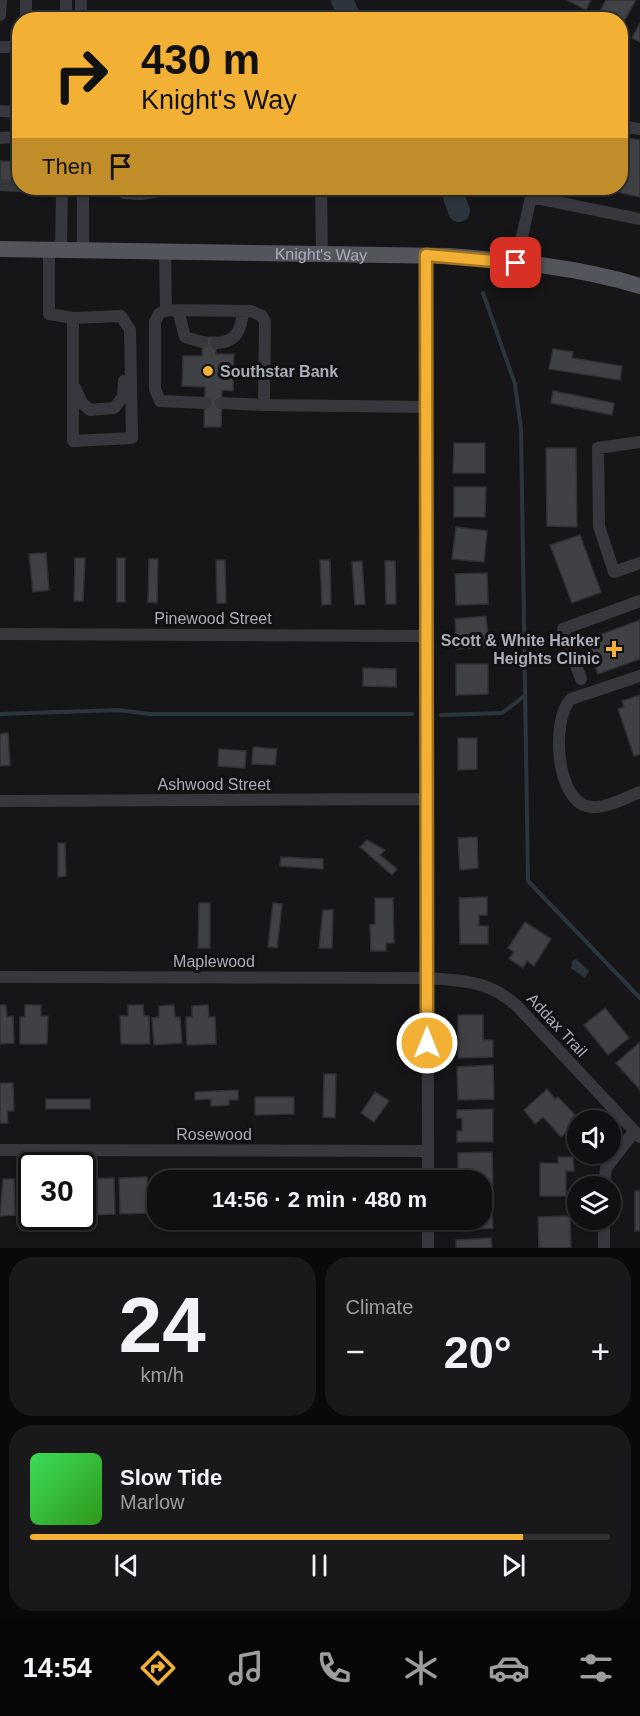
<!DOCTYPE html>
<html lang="en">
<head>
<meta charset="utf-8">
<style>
  :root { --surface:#101012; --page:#19191b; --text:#f1f3f6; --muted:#9c9d9f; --line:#303032; --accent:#f2b134 }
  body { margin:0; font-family:Arial,sans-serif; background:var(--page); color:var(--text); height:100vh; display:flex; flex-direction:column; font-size:22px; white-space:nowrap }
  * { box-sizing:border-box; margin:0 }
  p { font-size:20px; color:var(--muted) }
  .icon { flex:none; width:33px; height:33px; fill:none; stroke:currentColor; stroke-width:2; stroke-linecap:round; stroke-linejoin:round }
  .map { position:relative; height:1248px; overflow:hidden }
  .details { display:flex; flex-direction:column; gap:9px; padding:9px; background:#09090a; flex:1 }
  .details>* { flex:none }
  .banner { position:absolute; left:12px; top:12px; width:616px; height:183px; border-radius:24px; box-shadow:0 2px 4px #0004,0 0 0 2px var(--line); background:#f2b134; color:#111; overflow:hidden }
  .fabs { position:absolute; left:567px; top:1110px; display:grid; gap:12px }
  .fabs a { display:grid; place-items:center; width:54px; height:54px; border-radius:50%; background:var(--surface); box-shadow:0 2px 4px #0004,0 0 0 2px var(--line); font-size:30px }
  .speed { position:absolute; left:18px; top:1152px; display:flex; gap:12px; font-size:30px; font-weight:700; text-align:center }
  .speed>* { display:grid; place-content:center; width:78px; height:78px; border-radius:50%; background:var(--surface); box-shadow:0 2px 4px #0004,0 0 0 2px var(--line); line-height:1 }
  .speed .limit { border:3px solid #111; border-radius:9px; background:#fff; color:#111 }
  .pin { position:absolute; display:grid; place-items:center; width:51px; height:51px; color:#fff; margin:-26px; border-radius:12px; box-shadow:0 3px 9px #0006 }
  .me { position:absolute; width:66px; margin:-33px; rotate:0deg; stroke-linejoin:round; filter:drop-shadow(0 0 4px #0008) }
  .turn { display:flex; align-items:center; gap:21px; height:126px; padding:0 30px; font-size:27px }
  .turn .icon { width:78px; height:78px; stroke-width:2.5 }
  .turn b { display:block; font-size:42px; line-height:51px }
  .then { display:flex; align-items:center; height:57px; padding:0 30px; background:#0003; gap:12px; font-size:22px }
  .big { font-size:45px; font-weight:700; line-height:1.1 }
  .details .card { flex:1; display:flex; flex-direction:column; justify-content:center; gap:9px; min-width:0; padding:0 21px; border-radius:24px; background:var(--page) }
  .details .dial { align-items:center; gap:0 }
  .dial b { font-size:78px; line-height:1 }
  .song { display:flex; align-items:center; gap:18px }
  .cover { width:72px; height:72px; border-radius:9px; background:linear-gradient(135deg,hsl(130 70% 55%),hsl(110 70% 35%)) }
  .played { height:6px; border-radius:3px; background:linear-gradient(90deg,var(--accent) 85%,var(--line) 85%) }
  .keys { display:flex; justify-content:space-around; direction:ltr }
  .heat { display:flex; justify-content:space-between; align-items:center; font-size:33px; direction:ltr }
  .details .tiles { flex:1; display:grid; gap:9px; grid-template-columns:1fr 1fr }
  .card:last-child { grid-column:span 2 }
  .trip { position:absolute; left:147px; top:1170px; width:345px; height:60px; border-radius:24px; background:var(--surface); box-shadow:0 2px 4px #0004,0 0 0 2px var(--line); font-weight:700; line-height:60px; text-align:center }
  .tabs { display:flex; height:96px; justify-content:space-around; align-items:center; background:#060607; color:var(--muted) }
  .tabs .icon { width:42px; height:42px }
  .tabs .on { color:var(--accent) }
  .tabs b { font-size:27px; color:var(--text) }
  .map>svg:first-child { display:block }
</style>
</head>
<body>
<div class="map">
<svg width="640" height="1248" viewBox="0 0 640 1248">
  <rect width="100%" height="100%" fill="#161618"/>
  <path fill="#2c353c" d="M576 959 589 971 585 978 571 968 572 961Z"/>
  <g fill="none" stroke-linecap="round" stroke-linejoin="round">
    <path stroke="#2c353c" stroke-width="4" d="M483 293 515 384 521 429 528 881 640 998
      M0 714 118 710 150 714H412
      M441 715 502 713 523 697"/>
    <path stroke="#2c353c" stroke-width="22" d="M342 0 351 20
      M451 188 459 211"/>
  </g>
  <path fill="#404145" stroke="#303034" stroke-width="1.5" d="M567 0H591L586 10Z
    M606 0H636L621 27V20L597 17Z
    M640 23V42L632 38Z
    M621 137 640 140V197L598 188H621Z
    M0 161 20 162V184H0Z
    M203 337H216V354H234L233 391 222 390 221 427H204L205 387 182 386 183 356H202Z
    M553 349 573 352 572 358 622 366 620 380 549 369Z
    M553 391 614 403 612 415 551 403Z
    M454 443H485V473H453Z
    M546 448H576L577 527 547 526Z
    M454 487H486L485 517H454Z
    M456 527 487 531 484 562 452 559Z
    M580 535 601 592 572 603 550 545Z
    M46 553 49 590 33 592 29 554Z
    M75 558H85L83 601H74Z
    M117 558H125V602H117Z
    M149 559H158L157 603 148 602Z
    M216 560H225L226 603H217Z
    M320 560H330L331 604 322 605Z
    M362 561 365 604 355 605 352 562Z
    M385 561H395L396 604H386Z
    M487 573 488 604 456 605 455 574Z
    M486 616 489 647 457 649 455 619Z
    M640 620V659L598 674 586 640Z
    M456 664H488V694L456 695Z
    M363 668 396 669V687L363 686Z
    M640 695V754L634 756 618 709 624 707 622 701Z
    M8 733 10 765 0 766V734Z
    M458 738H477V769L458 770Z
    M253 747 277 749 275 765 252 764Z
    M219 749 246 751 245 768 218 766Z
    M477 837 478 868 460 870 458 838Z
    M367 840 385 850 380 855 397 869 392 875 360 847Z
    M58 843H65L66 876 58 877Z
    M281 857 323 859V869L280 866Z
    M487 897V915H479V926H488V944H460L459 898Z
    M375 898H393L394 943H386V951H371L370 925 375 924Z
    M199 903H210V948H198Z
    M273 903 282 904 277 948 268 947Z
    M323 910H333L332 948H319Z
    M525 922 551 939 534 966 527 961 523 968 509 959 514 952 508 948Z
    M0 1005H6L7 1017 13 1016 14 1043 0 1044Z
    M25 1005H41V1016H48L47 1044H20V1017H25Z
    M128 1005H143L144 1016H149L150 1044H121L120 1016H128Z
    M174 1005 175 1017H180L182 1043 154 1045 152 1018 159 1017V1006Z
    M208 1005 209 1017H215L216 1044 187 1045 186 1017H192V1006Z
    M605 1008 629 1038 608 1055 584 1025Z
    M458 1015H483V1040H493V1057L458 1058Z
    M640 1042V1090L616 1063Z
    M493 1065 494 1099 458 1100 457 1067Z
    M324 1074H336L335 1118 323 1117Z
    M0 1083H13L14 1111H7L8 1123H0Z
    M547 1089 555 1099 558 1097 575 1115 571 1119 575 1124 561 1137 543 1117 535 1124 524 1110Z
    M238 1090V1100H229V1105L211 1106V1099L195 1100V1092Z
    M375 1092 389 1101 374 1122 361 1113Z
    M255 1097H294V1114L255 1115Z
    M46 1099H90V1109H46Z
    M493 1109V1142H457V1131H462V1118H457V1110Z
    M492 1152 493 1185H482V1180H456V1175H458V1153Z
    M558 1157H573L574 1171H566V1196H540V1163H558Z
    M147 1177 149 1213 120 1214 119 1178Z
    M181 1177V1180H158V1215H154L152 1178Z
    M210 1177V1180H196V1178Z
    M229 1177H244V1180H229Z
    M114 1178 115 1214 87 1215 85 1179Z
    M3 1179H14L15 1215 0 1216Z
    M635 1191H640V1231H635Z
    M491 1194 493 1228 456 1230V1220H482V1195Z
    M570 1216 571 1248H539L538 1217Z
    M491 1238 492 1248H456V1240Z"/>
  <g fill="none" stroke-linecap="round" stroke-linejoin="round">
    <path stroke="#37383d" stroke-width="12" d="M0 15 1 0
      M26 20V0
      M66 20V0
      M81 20V0
      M0 47H20
      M0 111 20 112
      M621 126 640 129
      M0 138 20 137
      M0 185 20 186
      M83 188V250
      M120 188 124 193 141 194 179 188
      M321 188 322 254
      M531 197 640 219
      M49 250V314L73 318V441L132 438 130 330 121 316 73 318
      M61 250 62 188
      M165 251 166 310
      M426 255 428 1180
      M516 263 533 188
      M178 310 185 337 202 342
      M216 343C238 342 241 329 243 311
      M75 388 82 403 90 410 114 408 123 397 124 381
      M205 403 160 401 155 389V322L159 314 166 310 251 311 262 316 265 322 264 405 426 407
      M221 403 264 405
      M640 442 598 448 599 526 614 572 640 563
      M0 634 426 636
      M640 676 571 699C551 718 555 804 591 807 607 808 625 798 640 792
      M581 679 563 629 640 601
      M0 801 427 799
      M0 977 427 978C462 980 490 981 517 1006L640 1137
      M0 1150 428 1151
      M604 1186 606 1168 634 1132
      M428 1220V1248
      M604 1220V1248"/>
    <path stroke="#53555c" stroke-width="16" id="s1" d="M0 249 449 256C512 261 579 267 640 286"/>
  </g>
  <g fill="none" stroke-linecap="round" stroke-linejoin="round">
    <g stroke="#9d7322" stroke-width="15">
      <path id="route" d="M427 1043 426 255 516 263"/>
    </g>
    <use href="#route" stroke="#f2b134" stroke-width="10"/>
  </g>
  <g fill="#f2b134" stroke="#111113" stroke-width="2">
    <circle cx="208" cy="371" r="6"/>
    <path d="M611 640h6v6h6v6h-6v6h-6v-6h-6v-6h6z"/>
  </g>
  <g text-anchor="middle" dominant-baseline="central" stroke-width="6" stroke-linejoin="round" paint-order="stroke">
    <g font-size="16" fill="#a8adb8" stroke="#111113">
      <text stroke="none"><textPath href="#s1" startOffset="321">Knight's Way</textPath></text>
      <text x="213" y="618">Pinewood Street</text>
      <text x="214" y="784">Ashwood Street</text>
      <text x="214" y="961">Maplewood</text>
      <text transform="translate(557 1025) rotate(47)">Addax Trail</text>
      <text x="214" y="1134">Rosewood</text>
    </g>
    <g font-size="16" font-weight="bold" fill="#a8adb8" stroke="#111113" text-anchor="start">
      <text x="220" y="371">Southstar Bank</text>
      <text x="600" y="640" text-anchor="end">Scott &amp; White Harker<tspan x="600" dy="18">Heights Clinic</tspan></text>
    </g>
  </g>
</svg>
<div class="fabs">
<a><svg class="icon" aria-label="sound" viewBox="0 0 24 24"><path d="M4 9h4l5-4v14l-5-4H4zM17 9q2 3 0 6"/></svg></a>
<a><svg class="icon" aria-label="layers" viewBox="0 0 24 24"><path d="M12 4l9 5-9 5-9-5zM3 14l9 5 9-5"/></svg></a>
</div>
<div class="speed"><div class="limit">30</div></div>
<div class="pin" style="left:516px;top:263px;background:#d93025"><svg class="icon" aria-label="arrive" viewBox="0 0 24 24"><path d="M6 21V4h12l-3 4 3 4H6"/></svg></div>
<svg class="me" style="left:427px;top:1043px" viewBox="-20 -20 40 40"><circle r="17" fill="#f2b134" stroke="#fff" stroke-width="3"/><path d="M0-11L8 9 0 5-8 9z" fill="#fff"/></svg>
<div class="trip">14:56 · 2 min · 480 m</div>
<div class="banner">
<div class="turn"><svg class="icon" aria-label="right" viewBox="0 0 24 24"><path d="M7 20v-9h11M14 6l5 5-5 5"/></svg><div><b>430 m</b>Knight's Way</div></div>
<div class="then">Then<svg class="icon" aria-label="arrive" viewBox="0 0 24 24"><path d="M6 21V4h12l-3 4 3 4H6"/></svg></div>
</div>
</div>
<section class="details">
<div class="tiles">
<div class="card dial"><b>24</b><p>km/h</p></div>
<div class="card"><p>Climate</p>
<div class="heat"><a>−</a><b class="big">20°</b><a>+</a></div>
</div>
<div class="card">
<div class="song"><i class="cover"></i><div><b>Slow Tide</b><p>Marlow</p></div></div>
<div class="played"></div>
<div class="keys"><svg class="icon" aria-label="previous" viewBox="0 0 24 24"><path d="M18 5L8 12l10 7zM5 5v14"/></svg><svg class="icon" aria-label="pause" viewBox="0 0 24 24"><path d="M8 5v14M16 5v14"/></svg><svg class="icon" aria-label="next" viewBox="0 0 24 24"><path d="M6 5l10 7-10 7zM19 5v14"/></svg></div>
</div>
</div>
</section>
<nav class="tabs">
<b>14:54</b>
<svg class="icon on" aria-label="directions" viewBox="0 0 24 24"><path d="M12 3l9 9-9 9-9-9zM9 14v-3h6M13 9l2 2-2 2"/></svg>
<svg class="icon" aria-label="music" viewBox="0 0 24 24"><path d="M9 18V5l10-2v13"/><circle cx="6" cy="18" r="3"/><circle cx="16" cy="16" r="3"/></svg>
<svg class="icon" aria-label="phone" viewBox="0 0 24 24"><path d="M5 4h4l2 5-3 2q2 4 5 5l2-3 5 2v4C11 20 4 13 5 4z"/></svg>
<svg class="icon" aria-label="climate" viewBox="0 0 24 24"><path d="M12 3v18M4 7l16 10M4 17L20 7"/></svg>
<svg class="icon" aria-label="car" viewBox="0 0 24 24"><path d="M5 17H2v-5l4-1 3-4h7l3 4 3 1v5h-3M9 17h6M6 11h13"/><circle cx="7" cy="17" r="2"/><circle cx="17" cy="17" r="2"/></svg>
<svg class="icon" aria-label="filters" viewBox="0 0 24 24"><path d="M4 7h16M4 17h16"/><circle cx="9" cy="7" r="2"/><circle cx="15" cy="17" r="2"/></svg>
</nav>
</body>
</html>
